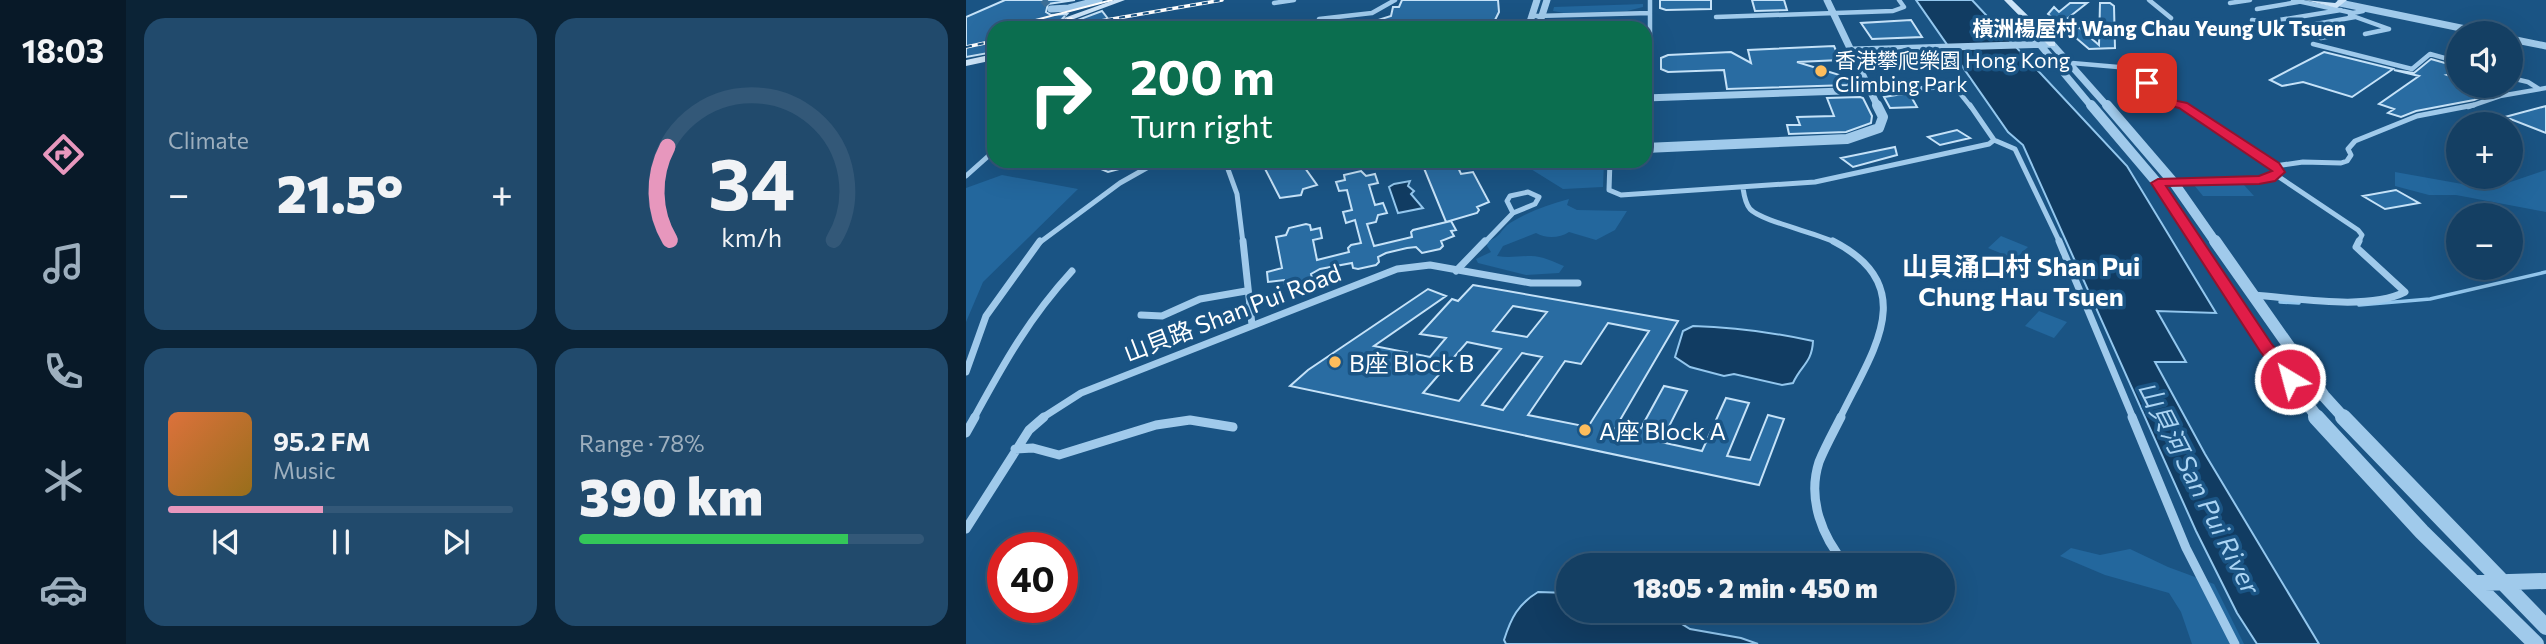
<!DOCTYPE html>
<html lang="en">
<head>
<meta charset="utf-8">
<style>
  :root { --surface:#143f63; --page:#214a6c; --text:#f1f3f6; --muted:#9dafbe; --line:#335878; --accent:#e797bd }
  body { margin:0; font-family:Commissioner,"Noto Sans TC",sans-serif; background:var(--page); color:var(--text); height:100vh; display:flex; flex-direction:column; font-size:26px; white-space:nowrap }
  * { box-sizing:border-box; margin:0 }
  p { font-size:23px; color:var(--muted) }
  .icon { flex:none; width:38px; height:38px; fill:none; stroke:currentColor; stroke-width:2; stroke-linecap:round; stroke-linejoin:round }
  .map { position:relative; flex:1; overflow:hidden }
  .sheet { display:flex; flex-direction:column; gap:18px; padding:18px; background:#0b2336; width:840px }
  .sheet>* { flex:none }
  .banner { position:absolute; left:21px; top:21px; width:665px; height:147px; border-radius:21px; box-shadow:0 7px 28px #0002,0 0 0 2px var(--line); background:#0b6e4f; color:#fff; overflow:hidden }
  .tools { position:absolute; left:1480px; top:21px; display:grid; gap:14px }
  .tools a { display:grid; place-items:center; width:77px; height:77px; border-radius:50%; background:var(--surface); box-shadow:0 7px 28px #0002,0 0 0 2px var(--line); font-size:35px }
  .speed { position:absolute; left:21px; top:532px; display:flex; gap:14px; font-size:35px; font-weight:700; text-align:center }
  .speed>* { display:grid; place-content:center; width:91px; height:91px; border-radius:50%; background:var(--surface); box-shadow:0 7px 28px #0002,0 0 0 2px var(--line); line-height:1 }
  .speed .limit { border:10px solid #d22; background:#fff; color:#111 }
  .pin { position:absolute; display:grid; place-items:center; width:60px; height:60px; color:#fff; margin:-30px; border-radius:14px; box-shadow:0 4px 10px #0006 }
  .me { position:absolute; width:77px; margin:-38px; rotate:323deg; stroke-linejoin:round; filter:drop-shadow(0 0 5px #0008) }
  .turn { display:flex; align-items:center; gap:24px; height:147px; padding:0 28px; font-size:32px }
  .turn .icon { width:91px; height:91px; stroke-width:2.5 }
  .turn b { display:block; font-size:49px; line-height:60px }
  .big { font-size:52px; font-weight:800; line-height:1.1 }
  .sheet .widget { flex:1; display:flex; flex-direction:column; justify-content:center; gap:10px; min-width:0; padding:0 24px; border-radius:21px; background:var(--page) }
  .sheet .dial { align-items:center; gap:0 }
  .dial svg { height:182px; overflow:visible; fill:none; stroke:var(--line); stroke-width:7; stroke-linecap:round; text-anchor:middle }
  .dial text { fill:var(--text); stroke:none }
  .song { display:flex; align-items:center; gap:21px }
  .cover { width:84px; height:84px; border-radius:10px; background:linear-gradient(135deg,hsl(20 70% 55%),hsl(40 70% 35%)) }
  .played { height:7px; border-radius:4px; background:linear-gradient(90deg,var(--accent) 45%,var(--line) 45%) }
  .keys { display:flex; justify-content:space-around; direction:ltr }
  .heat { display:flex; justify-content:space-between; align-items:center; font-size:38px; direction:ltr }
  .charge { height:10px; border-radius:5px; background:linear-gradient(90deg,#34c759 78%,var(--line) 0) }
  .sheet .tiles { flex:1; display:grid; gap:18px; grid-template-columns:repeat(2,1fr) }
  .trip { position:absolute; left:590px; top:553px; width:399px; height:70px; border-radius:35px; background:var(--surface); box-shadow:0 7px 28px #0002,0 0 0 2px var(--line); font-weight:800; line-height:70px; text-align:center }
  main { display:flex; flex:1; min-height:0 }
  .dock { display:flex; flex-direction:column; width:126px; justify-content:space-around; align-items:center; background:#081928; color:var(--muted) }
  .dock .icon { width:49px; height:49px }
  .dock .active { color:var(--accent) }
  .dock b { font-size:32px; color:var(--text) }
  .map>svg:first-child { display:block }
</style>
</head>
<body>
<main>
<nav class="dock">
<b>18:03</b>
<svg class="icon active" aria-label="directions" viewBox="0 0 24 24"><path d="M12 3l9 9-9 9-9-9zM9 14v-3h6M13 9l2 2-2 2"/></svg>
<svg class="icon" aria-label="music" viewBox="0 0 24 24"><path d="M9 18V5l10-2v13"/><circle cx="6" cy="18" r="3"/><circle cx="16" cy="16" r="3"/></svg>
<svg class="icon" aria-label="phone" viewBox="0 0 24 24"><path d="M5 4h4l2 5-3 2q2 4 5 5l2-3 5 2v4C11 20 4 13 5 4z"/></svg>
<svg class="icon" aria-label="climate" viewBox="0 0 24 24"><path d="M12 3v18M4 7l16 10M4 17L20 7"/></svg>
<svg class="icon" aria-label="car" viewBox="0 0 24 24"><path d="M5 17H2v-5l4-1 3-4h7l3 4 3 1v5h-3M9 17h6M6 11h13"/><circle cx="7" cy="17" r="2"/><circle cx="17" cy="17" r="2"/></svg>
</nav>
<section class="sheet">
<div class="tiles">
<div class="widget"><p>Climate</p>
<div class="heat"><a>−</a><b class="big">21.5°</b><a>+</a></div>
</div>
<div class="widget dial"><svg viewBox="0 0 100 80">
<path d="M14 69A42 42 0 1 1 86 69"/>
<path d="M14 69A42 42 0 0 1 13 28" stroke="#e797bd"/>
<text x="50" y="56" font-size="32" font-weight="700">34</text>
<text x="50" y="72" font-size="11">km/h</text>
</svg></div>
<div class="widget">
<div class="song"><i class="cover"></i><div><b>95.2 FM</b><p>Music</p></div></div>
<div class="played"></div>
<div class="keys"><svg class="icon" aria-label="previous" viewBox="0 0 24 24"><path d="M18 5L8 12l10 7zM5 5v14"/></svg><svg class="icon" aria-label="pause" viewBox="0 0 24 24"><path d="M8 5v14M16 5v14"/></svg><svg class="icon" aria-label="next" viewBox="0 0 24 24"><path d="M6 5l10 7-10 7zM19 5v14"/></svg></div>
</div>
<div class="widget"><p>Range · 78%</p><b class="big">390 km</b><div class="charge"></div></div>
</div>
</section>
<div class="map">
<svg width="1580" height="644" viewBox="0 0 1580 644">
  <rect width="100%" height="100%" fill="#1a5484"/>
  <path fill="#23679d" d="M677 4V7L661 11 598 13 587 11 588 7Z
    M662 20 673 22V28H583L584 25 595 22Z
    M552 161H638L637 187 597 189Z
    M1580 170V212L1490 195H1463L1429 186V172L1524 189Z
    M36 175 112 189 17 282 0 322V188Z
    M1228 185H1278L1288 196H1237Z
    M603 199 601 205 611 210 661 211 649 230 630 240 603 232C594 238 580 239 570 233L537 246 531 256C543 258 553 256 565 256 576 256 588 262 598 266L593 273 560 275 512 263 510 259 525 252 521 246 522 241C534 238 535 229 544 223 562 212 583 204 603 199Z
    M1035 236 1062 247 1049 259 1022 248Z
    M1073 311 1101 322 1088 338 1059 326Z
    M1105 548 1134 555 1164 549 1202 567 1248 584 1278 644H1226L1215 612 1203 593 1139 575 1094 556Z"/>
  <path fill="#113c62" stroke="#93c7ee" stroke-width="2" d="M950 0H1006L1161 166 1250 313 1191 311 1220 362H1189L1239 454 1353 644H1291L1271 613 1230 531 1057 145 1042 132Z
    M444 181 442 186 448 191 445 194 457 208 432 213 423 187 428 184Z
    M727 326C770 327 805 332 847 341 846 363 835 365 827 383L816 385 768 374 758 376 724 367 709 357 717 331Z
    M572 592 602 593V611H674L711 621 724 629 775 638 792 644H540L538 640C545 618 552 604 572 592Z"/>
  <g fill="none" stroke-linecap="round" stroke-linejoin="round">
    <path stroke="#93c7ee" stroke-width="3.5" d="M1314 302 1333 303
      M1393 305 1464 299 1580 272"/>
  </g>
  <path fill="#296ca2" stroke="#c5e2f8" stroke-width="2" fill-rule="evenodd" d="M39 0H109L82 4 80 12 85 15 101 14 96 19 104 23 136 11 143 20 105 28H28V52L0 57V17Z
    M436 0H532L533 12 529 20 432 28H394L393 26 425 16 427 7H433Z
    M694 0H745V9L700 10 694 8Z
    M786 0H818L821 10 789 11Z
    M1104 3H1121L1102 18 1133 45 1134 3H1144L1148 6 1149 48 1123 49 1082 14 1088 7 1093 12Z
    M945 20 956 37 906 39 895 23Z
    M868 46 874 60 831 62 880 77 883 85 761 89 758 70 702 72 695 69V58L702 55 765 52 785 63 782 50Z
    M1358 52 1427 69 1386 97 1337 82 1316 86 1304 80Z
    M1465 59 1493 67V72L1481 75 1493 79V86H1531L1518 96 1508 100 1450 111 1435 117 1422 113 1428 109 1413 104 1453 76 1428 70 1448 73Z
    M943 93 951 107 924 108 918 97Z
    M894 97 897 98 906 116 905 123 880 132 823 134 821 125H834L831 117 868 116 861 98Z
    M1580 106V133L1539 117Z
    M991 130 1004 138 974 145 962 137Z
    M929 147 931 155 887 167 875 158Z
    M116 161H172V164L142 172Z
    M295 161H334L351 185 337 189 335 195 314 198Z
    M455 161H489L495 174 507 172 523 202 511 207 513 210 511 213 480 222Z
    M395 171 400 176 409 174 412 183 403 185 409 205 417 203 421 213 412 215 410 222 401 224 408 246 446 237 445 232 447 230 485 221 490 230 485 231 488 236 475 241 477 246 474 249 456 253 450 247 441 248 420 253 412 257 413 262 410 265 392 269 387 268 386 263 354 269 345 274 346 278 343 282 323 287V284L319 285 318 280 302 282 301 272 316 268 310 237 320 235 323 228 340 224 344 225 345 230 354 228 356 238 347 240 351 260 383 252 382 248 385 245 395 243 389 220 380 223 377 212 386 210 381 190 373 191 370 182 379 180 378 175Z
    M1430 190 1453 203 1419 209 1397 196Z
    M507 285 712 321 647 432 670 437 698 386 721 391 695 442 736 451 760 398 783 403 761 456 784 460 802 415 818 419 793 485 324 386 342 370 462 289 480 296 408 346 464 357 480 338 454 334 486 299 492 301ZM547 306 581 312 561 337 527 331ZM642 323 683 331 622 427 562 415 599 361 615 364ZM501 342 535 349 493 401 457 393ZM556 353 576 357 537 410 516 405Z"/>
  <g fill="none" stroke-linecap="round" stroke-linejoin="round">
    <path stroke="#3c6e96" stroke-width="7" stroke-dasharray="7 3.5" stroke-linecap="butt" d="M77 0 85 9"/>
    <path stroke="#3c6e96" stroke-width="9" stroke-dasharray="9 4.5" stroke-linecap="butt" d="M92 28 102 18"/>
    <path stroke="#a0caeb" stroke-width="4.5" d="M684 0V97
      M1183 0 1205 18
      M1327 0 1387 13 1397 11
      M308 3 328 0
      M1264 3 1284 0
      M1291 9 1332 2
      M1384 15 1423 29
      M570 16 684 13
      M750 17 927 11 938 7 933 0
      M353 19 406 13 429 0
      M1286 20 1301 22 1375 10
      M1399 34 1423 29
      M1359 36 1339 26 1389 17
      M1355 38 1371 35
      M1347 44 1446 69 1464 54 1493 62
      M1106 63 1175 69 1188 99 1219 107
      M1545 78 1562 82 1573 89
      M906 90 989 87 1005 107
      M1502 107 1534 96 1580 88"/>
    <path stroke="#a0caeb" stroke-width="5" d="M1004 105 1028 140
      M1216 105 1309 166 1337 162 1375 163 1381 161 1385 155 1382 149 1389 141 1451 116 1508 105
      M1028 140 1049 149 1094 243
      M259 161 271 194 277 243
      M644 161 643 190 655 195 849 182 1023 144 1028 140
      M1310 175 1392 230 1396 235 1392 243
      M0 176 28 151
      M1192 183 1293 180 1304 178 1311 173
      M777 188C778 195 779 203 784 209 795 221 851 233 871 243
      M562 192 573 197 569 204 547 213 541 201 544 196Z
      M73 243 154 183 193 161
      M518 243 547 213"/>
    <path stroke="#a0caeb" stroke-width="7" d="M277 241 286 325
      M867 241C957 287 905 353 874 418
      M1093 241 1167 418
      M490 271 519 241
      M1288 295C1331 298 1401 311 1439 292L1390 247 1393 241
      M175 315 196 316 234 299 280 291
      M0 372 20 316 74 241
      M8 418C38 363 63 318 106 271
      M76 418 115 393 431 269 464 265 565 283H612"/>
    <path stroke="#a0caeb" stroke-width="9" d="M875 417C868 431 859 447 853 462 841 499 856 537 880 565
      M1166 417 1220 548 1269 644
      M0 433 9 417
      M49 449 67 448 93 455 190 425 224 420 267 427
      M0 529 63 430 78 417"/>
    <path stroke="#a0caeb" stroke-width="7" d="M861 0 912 107
      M1374 3 1519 33
      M85 9 103 8 133 0
      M562 28 571 0
      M572 28 581 0
      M1545 39 1580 46
      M1071 41 1126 107
      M886 50 1086 44 1142 107
      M679 98 906 90"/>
    <path stroke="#a0caeb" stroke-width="10" d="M1125 105 1198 191 1232 243
      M1141 105 1208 183 1250 243
      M679 148 881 139 913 128 917 117 911 105"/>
    <path stroke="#a0caeb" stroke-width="12" d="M1230 241 1299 347 1352 418
      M1249 241 1358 396 1378 418"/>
    <path stroke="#a0caeb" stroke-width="16" d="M1350 417 1456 532 1570 644
      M1377 417 1580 627
      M1511 583 1580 581"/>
    <path fill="#cce4f8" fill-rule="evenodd" d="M148 0H159L105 20 98 18Z
      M1038 0H1046L1089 42V46H1083Z
      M1339 0 1369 3 1373 0H1381L1371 8Z
      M28 54V60L0 66V60Z"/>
    <path stroke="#fff" stroke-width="2" d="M58 23 146 0"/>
    <g stroke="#fff" stroke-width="3.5">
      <path id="rail" d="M60 28 105 19
        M94 28 256 0
        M0 47 28 41"/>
    </g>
    <use href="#rail" stroke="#1a5484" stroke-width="2" stroke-dasharray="6" stroke-linecap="butt"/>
  </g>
  <path fill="#e11d48" stroke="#92132f" stroke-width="2" d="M1181 80 1185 81 1192 97 1221 103 1313 163 1319 172 1309 181 1293 184 1200 186 1305 343 1330 375 1333 379 1330 383H1318L1294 351 1185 183 1192 179 1293 176 1306 171 1213 108 1184 101 1176 83Z"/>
  <g fill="#fdbd5c" stroke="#1a5484" stroke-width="2.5">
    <circle cx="855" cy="71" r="7"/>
    <circle cx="369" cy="362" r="7"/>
    <circle cx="619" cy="430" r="7"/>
  </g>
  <g text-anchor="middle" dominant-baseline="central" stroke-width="7" stroke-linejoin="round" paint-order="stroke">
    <g font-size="21" font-weight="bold" fill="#fff" stroke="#1a5484">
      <text x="1193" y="27">橫洲楊屋村 Wang Chau Yeung Uk Tsuen</text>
    </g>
    <g font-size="21" fill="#fff" stroke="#1a5484" text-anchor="start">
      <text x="869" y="59">香港攀爬樂園 Hong Kong<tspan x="869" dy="24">Climbing Park</tspan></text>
    </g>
    <g font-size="24" fill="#fff" stroke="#1a5484">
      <text transform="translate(266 312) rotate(-21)">山貝路 Shan Pui Road</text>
    </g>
    <g font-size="24" fill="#fff" stroke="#1a5484" text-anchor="start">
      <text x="383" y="362">B座 Block B</text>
      <text x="633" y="430">A座 Block A</text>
    </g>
    <g font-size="26" font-weight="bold" fill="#fff" stroke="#1a5484">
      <text x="1055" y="265">山貝涌口村 Shan Pui<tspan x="1055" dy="30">Chung Hau Tsuen</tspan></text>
    </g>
    <g font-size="26" font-style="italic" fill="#abd4f3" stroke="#1a5484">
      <text transform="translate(1234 487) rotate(63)">山貝河 San Pui River</text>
    </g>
  </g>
</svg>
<div class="tools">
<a><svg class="icon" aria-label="sound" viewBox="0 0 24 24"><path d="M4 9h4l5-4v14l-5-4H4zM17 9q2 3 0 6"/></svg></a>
<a>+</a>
<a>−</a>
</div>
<div class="speed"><div class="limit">40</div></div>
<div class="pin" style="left:1181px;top:83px;background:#d93025"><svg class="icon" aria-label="arrive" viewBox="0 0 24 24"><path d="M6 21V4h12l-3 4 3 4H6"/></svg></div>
<svg class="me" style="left:1324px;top:379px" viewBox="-20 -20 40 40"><circle r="17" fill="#e11d48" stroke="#fff" stroke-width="3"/><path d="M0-11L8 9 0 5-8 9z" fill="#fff"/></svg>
<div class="trip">18:05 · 2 min · 450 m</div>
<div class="banner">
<div class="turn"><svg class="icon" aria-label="right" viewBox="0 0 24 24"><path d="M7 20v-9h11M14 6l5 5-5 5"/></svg><div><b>200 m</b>Turn right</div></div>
</div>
</div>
</main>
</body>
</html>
